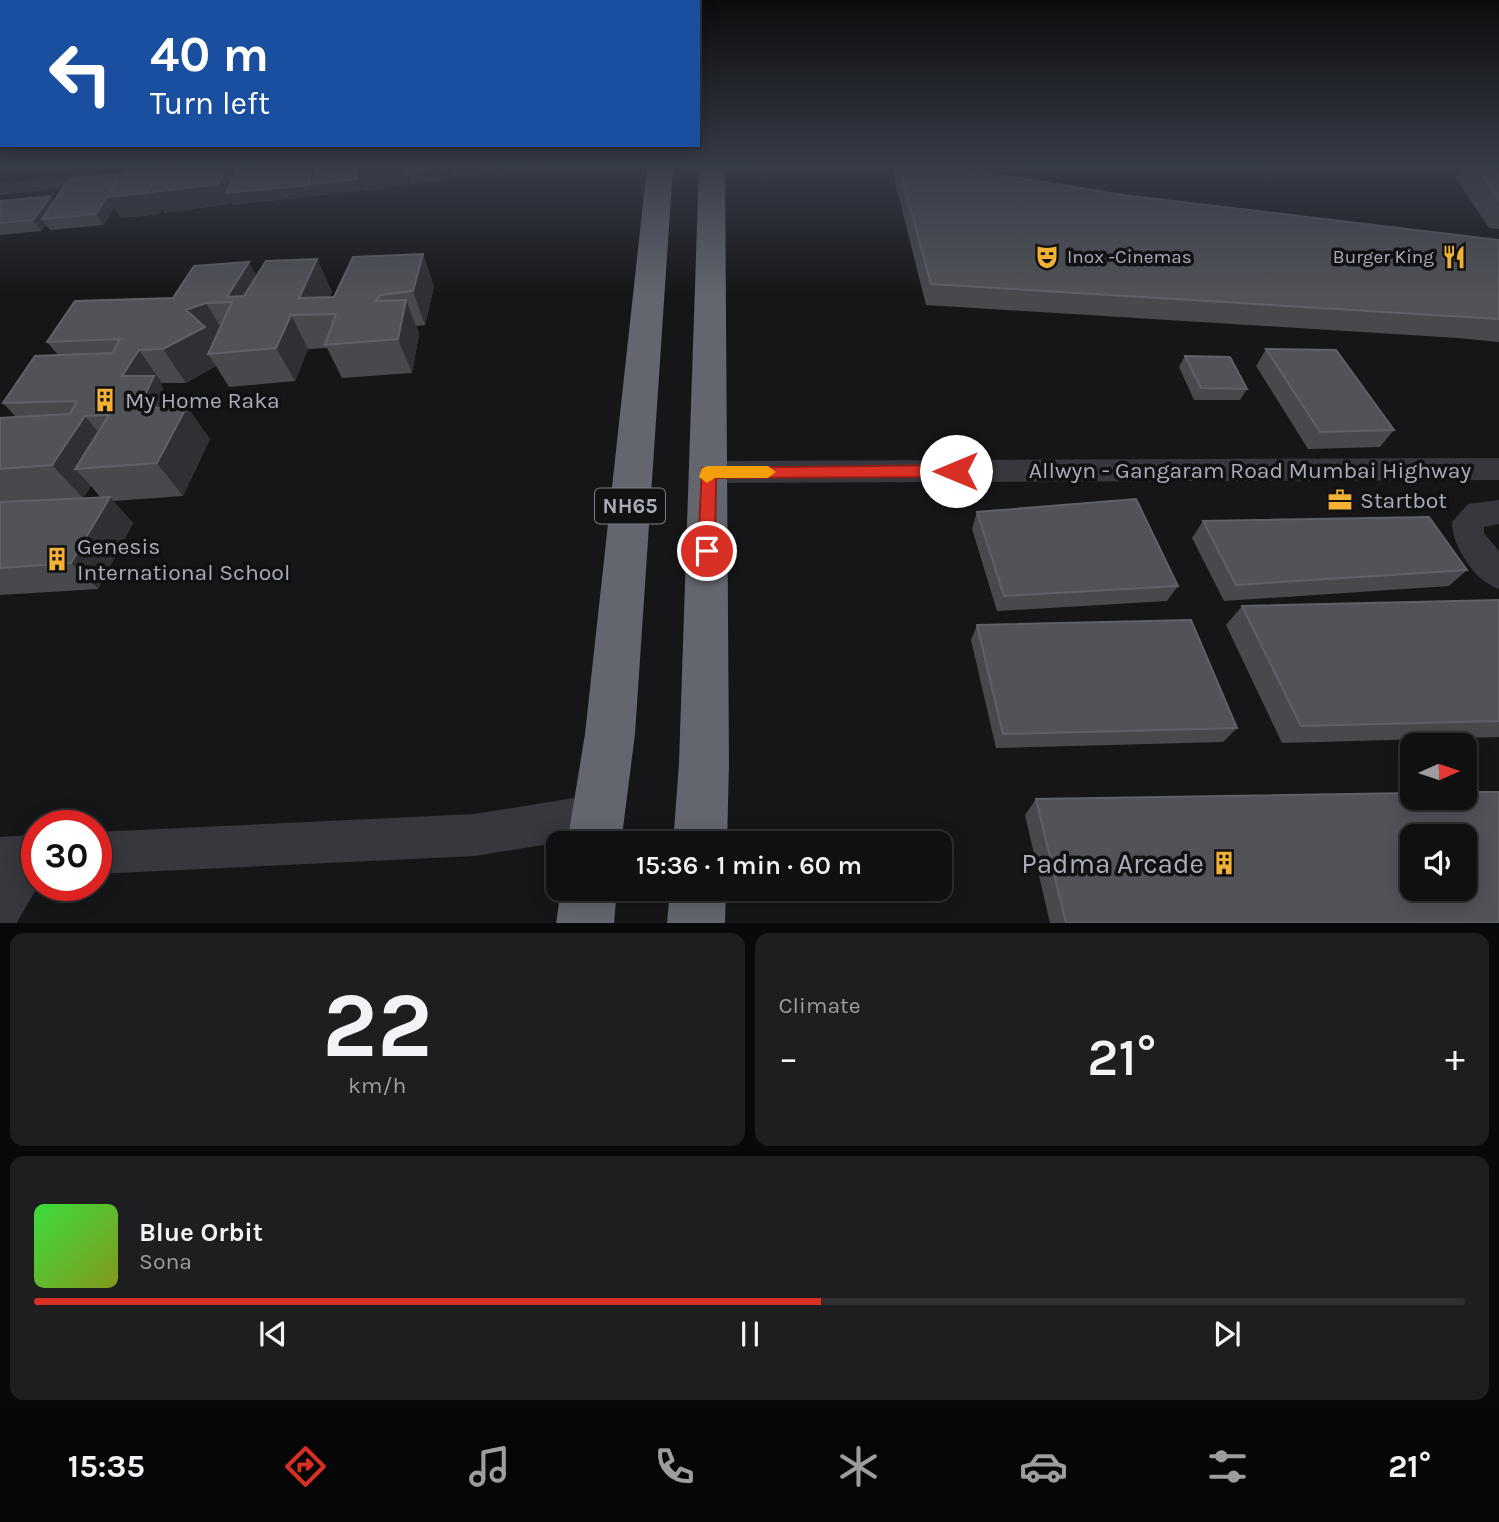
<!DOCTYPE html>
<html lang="en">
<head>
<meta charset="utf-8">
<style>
  :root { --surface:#101012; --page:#1e1e20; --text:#f1f3f6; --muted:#9c9d9f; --line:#303032; --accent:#d93025 }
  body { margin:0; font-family:Karla,sans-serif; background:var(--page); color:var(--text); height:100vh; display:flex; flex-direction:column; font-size:26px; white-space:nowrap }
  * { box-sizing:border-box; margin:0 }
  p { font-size:23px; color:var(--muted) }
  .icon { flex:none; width:38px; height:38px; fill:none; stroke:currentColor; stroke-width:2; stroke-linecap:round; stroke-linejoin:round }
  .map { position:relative; height:923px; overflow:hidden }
  .details { display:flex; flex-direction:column; gap:10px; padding:10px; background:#09090a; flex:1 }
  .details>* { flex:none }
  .top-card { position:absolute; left:0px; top:0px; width:700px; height:147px; box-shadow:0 4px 18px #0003,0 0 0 2px var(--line); background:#1a4fa0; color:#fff; overflow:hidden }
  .needle { width:46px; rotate:87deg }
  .tools { position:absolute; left:1400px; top:733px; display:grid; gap:14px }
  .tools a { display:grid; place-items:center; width:77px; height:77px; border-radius:14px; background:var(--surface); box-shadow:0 4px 18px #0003,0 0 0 2px var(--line); font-size:35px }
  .speed { position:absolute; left:21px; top:810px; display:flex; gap:14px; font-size:35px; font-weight:700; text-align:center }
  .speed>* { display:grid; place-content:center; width:91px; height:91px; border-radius:50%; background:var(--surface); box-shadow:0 4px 18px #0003,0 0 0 2px var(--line); line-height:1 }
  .speed .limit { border:10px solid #d22; background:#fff; color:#111 }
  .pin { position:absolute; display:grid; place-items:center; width:60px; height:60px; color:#fff; margin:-30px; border:4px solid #fff; border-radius:50%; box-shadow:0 2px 7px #0007 }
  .me { position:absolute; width:77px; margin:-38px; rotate:270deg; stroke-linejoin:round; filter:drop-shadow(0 0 5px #0008) }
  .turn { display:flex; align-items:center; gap:24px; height:147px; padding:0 35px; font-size:32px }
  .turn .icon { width:91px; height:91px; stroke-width:2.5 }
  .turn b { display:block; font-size:49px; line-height:60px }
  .big { font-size:52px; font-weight:600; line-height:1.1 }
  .details .card { flex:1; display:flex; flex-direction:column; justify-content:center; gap:10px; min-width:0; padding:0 24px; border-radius:14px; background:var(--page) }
  .details .dial { align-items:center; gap:0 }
  .dial b { font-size:91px; line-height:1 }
  .song { display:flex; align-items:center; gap:21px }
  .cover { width:84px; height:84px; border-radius:10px; background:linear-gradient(135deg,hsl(120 70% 55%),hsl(70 70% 35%)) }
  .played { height:7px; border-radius:4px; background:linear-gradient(90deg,var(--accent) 55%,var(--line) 55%) }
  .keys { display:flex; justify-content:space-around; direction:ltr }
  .heat { display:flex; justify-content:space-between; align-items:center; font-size:38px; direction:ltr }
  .details .tiles { flex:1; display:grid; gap:10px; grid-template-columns:1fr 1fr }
  .card:last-child { grid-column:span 2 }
  .trip { position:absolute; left:546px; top:831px; width:406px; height:70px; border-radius:14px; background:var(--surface); box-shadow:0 4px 18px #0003,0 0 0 2px var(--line); font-weight:600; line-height:70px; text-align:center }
  .menu { display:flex; height:112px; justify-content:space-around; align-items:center; background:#060607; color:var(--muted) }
  .menu .icon { width:49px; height:49px }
  .menu .on { color:var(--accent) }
  .menu b { font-size:32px; color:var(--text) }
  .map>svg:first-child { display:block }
</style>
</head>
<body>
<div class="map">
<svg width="1499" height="924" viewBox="0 0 1499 924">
  <rect width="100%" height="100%" fill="#161618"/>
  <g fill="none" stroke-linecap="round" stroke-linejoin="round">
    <path fill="#37383d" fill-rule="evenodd" d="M108 172 115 174 118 178 115 182 0 195V183Z
      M1499 458V480L707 483 696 480 692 472 696 464 707 461Z
      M1499 500V524L1484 527V533L1499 551V589C1475 581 1452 547 1452 522L1468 504Z
      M598 794 613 800 619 815 613 830 598 836 475 856 96 874V832L475 814Z
      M37 835 38 886 16 924H0V837Z"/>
    <path fill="#63666e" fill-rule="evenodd" d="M647 167H673L635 734 621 844H567L585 734Z
      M699 167H725L729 763 727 844H673L679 763Z
      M561 889H617L614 924H556Z
      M670 889H726L725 924H667Z"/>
  </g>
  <path fill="#47494d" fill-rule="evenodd" d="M441 167V180L411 184 408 174V185L364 191 361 185V190L317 196 315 191 314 196 232 205 230 200 228 204 164 213 162 209 160 214 121 218 114 207 104 225 50 230 46 225 41 231 0 235V201H54L121 177Z
    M895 167H951L1123 195 1499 240V342L1458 338 926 305 894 178Z
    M1464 167H1499V229L1489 228 1456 178Z
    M423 254 434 287 425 325 416 326 419 334 412 373 342 378 327 348 308 349 295 381 229 387 216 366 186 383H162L161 386 175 407 210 439 183 496 113 501 133 523 98 589 0 595V418L16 417 3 403 58 355 47 342 173 298 317 259 332 292 330 297H334ZM91 486 101 498H83Z
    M1266 349 1394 430 1380 447 1308 449 1256 366Z
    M1185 356 1247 389 1240 400H1194L1179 367Z
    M977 512 1178 586 1167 601 997 611 972 529Z
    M1203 521 1467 570 1449 586 1224 601 1192 538Z
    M1499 600V737L1282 743 1226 625 1242 606Z
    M977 625 1237 728 1223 742 996 748 971 640Z
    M1036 799 1499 923H1050L1025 815Z"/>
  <path fill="#2f3033" d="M162 167H441V180L411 184 408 174V185L364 191 361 185V190L317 196 315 191 314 196 232 205 230 200 228 204 164 213 162 209 160 214 121 218 114 207 104 225 96 214 120 174 126 186Z
    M451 167H546L497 174 496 169V171L454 176Z
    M51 196 58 208 42 219 46 225 41 231 33 220Z
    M423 254 434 287 425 325 413 291Z
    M317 259 332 292 323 314 299 298Z
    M249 262 267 295 232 302 227 297Z
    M406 300 419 334 412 373 398 339Z
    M206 303 226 336 208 354 216 366 186 383 163 349 186 310Z
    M291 315 308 349 295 381 276 348Z
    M139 350 162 383 161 386 178 410 187 406 210 439 183 496 157 463 122 376Z
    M85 416 113 450 75 469 91 486 83 498 52 465Z
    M110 497 133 523 98 589 71 563Z"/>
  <path fill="#525359" stroke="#5f6168" stroke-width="2" fill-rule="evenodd" d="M127 167H162L148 193 108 197Z
    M165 167H226L218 184 152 192Z
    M238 167H312L309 185 226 193Z
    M317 167H355L357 174V179L312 184Z
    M408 167H438V168L407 173Z
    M899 167H951L1123 195 1499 240V319L931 284Z
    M1476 167H1499V200Z
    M120 174 96 214 42 219 69 179Z
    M51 196 33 220 0 223V201Z
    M423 254 413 291 380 295 376 301 406 300 398 339 325 345 336 314 291 315 276 348 208 354 232 302 206 303 186 310 205 327 163 349 139 350 122 376H154L144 397 156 400 155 408 187 406 157 463 75 469 109 415 85 416 52 465 0 469V418L70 414 77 401 3 403 35 356 112 353 120 339 47 342 75 301 173 298 194 266 249 262 227 297 244 296 266 261 317 259 299 298 334 297 353 257Z
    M1266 349 1336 350 1394 430 1320 432Z
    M1185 356 1230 357 1247 389 1201 388Z
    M110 497 71 563 0 568V502Z
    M1136 499 1178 586 1004 596 977 512Z
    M1429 517 1467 570 1236 585 1203 521Z
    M1499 600V721L1301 726 1242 606Z
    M1191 620 1237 728 1003 734 977 625Z
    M1465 792H1499V923H1066L1036 799 1412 793V798H1465ZM1412 836H1465V889H1412Z"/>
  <linearGradient id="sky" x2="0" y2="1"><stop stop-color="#0c0c0d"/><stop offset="0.56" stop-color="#363c48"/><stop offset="1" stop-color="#363c48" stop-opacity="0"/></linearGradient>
  <rect width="1499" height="296" fill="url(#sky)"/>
  <path fill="#d93025" stroke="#8d1f18" stroke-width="2" d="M956 465 964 471 956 477 716 478 715 551 707 559 698 551 702 468Z"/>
  <path fill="#f59e0b" d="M708 466H768L776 472 768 478H715L707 483 699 477 702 468Z"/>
  <defs>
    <g id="theatre-bare" transform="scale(1.89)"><path d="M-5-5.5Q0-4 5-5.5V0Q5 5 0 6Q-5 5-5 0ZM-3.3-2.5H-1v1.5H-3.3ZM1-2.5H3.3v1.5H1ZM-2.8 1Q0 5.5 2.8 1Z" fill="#f2b134" stroke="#111113" stroke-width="2.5" paint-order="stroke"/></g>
    <g id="restaurant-bare" transform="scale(1.89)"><path d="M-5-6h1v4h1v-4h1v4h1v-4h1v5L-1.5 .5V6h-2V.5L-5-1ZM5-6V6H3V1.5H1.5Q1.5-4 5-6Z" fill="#f2b134" stroke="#111113" stroke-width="2.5" paint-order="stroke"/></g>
    <g id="building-bare" transform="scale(1.89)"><path d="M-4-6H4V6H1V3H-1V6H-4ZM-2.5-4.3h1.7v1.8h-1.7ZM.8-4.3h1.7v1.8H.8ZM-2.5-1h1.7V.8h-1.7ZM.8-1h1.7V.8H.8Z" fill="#f2b134" stroke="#111113" stroke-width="2.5" paint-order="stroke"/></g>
    <g id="office-bare" transform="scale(1.89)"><path d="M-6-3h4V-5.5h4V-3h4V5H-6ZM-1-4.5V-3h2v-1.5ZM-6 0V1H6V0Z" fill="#f2b134" stroke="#111113" stroke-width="2.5" paint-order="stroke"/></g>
  </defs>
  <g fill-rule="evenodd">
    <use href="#theatre-bare" x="1047" y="257"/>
    <use href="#restaurant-bare" x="1454" y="257"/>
    <use href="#building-bare" x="105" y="400"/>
    <use href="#office-bare" x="1340" y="500"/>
    <use href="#building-bare" x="57" y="559"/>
    <use href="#building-bare" x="1224" y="863"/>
  </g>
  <g text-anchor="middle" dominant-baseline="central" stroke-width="7" stroke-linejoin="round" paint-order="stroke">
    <g font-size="19" fill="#a8adb8" stroke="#111113" text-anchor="start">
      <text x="1067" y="257">Inox -Cinemas</text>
      <text x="1434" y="257" text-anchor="end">Burger King</text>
    </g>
    <rect fill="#111113" stroke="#7b7e86" stroke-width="2" x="595" y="488.5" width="70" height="35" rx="5"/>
    <g font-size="21" font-weight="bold" fill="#a8adb8">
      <text x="630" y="506">NH65</text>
    </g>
    <g font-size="23" fill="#a8adb8" stroke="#111113" text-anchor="start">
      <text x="125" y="400">My Home Raka</text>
      <text x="1360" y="500">Startbot</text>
      <text x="77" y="546">Genesis<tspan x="77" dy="26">International School</tspan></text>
    </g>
    <g font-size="23" fill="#a8adb8" stroke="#111113">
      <text x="1250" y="470">Allwyn - Gangaram Road Mumbai Highway</text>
    </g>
    <g font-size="28" fill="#a8adb8" stroke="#111113" text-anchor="end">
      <text x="1204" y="863">Padma Arcade</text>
    </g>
  </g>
</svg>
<div class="tools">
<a><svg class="needle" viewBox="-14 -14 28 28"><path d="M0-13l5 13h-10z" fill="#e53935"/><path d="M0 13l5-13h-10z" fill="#9c9d9f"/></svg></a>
<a><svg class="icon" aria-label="sound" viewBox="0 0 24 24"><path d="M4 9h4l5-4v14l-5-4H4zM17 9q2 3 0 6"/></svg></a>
</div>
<div class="speed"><div class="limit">30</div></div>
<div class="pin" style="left:707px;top:551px;background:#d93025"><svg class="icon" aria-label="arrive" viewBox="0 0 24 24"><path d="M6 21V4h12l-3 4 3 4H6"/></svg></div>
<svg class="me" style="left:956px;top:471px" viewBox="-20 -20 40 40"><circle r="19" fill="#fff"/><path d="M0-13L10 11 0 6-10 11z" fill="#d93025"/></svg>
<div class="trip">15:36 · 1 min · 60 m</div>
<div class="top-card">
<div class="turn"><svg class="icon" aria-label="left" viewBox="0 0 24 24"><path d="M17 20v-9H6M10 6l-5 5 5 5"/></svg><div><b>40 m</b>Turn left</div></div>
</div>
</div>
<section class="details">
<div class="tiles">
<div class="card dial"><b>22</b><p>km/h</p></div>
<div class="card"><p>Climate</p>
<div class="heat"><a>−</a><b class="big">21°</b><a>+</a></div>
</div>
<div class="card">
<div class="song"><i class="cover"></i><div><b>Blue Orbit</b><p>Sona</p></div></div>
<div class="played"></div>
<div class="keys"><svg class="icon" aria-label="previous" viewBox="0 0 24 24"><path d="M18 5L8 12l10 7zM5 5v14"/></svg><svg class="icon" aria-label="pause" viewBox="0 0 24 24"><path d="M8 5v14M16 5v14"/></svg><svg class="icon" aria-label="next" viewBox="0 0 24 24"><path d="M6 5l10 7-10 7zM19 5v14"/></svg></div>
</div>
</div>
</section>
<nav class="menu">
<b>15:35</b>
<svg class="icon on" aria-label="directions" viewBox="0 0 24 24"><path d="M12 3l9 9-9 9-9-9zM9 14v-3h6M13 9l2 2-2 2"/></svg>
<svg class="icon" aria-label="music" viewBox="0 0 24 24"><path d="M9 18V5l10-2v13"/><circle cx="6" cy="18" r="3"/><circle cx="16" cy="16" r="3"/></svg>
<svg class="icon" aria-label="phone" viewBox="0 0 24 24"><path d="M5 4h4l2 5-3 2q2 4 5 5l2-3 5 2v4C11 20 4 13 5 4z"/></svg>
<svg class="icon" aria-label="climate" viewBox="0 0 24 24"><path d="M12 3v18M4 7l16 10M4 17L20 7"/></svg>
<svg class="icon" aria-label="car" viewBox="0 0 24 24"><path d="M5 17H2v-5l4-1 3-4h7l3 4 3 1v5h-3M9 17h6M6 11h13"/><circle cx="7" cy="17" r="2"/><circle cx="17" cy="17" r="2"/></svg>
<svg class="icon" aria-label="filters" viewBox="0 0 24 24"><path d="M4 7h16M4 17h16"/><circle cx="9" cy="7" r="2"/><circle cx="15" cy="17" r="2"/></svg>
<b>21°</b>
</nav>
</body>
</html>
